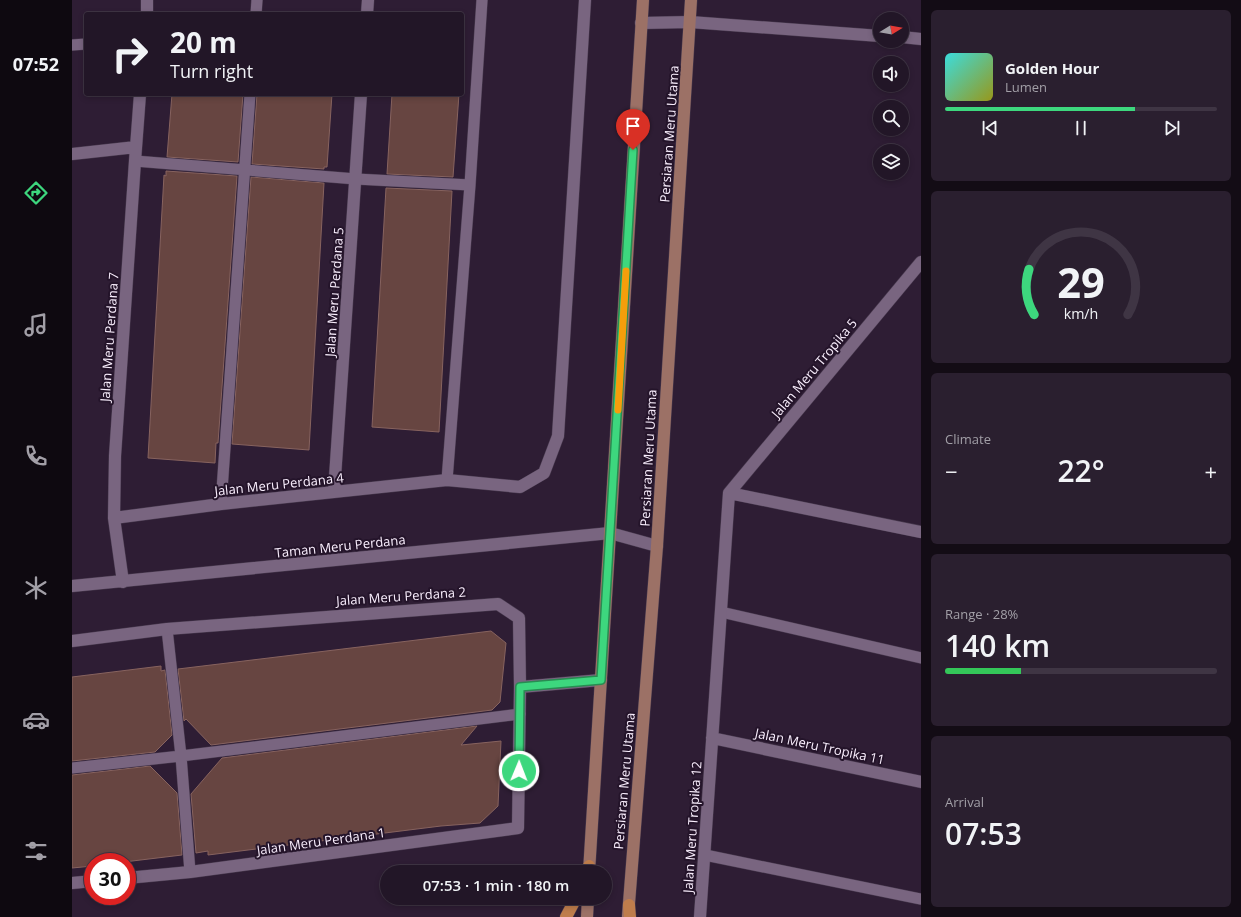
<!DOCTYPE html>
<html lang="en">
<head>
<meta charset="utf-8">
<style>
  :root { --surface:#221627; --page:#2a1f2f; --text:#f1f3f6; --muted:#a29fa7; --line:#3f3544; --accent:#3dd77e }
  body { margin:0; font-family:"Open Sans",sans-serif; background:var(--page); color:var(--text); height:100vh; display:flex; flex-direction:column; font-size:15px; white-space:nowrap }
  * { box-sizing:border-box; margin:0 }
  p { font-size:13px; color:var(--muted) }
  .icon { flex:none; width:22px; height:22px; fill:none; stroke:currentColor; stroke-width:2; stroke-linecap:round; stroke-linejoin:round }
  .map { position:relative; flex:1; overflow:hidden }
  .side { display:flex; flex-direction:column; gap:10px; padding:10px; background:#130c15; width:320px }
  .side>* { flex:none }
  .banner { position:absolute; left:12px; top:12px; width:380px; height:84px; border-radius:4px; box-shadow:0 2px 6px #0003,0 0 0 1px var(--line); background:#221627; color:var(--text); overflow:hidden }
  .needle { width:26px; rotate:79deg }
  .buttons { position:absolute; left:801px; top:12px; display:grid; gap:8px }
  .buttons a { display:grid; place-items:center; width:36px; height:36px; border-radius:50%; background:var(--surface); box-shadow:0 2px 6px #0003,0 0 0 1px var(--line); font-size:20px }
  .speed { position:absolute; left:12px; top:853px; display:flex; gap:8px; font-size:20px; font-weight:700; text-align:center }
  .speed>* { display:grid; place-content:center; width:52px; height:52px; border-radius:50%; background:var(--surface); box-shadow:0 2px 6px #0003,0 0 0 1px var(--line); line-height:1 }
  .speed .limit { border:6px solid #d22; background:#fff; color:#111 }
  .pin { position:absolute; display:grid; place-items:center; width:34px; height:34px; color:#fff; margin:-41px -17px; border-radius:50% 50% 50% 0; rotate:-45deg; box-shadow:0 0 4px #0007 }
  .pin .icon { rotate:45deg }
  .me { position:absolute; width:44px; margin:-22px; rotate:1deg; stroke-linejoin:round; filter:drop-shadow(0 0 3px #0008) }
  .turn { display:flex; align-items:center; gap:14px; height:84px; padding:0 20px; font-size:18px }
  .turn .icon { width:52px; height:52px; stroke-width:2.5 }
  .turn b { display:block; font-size:28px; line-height:34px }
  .big { font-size:30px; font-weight:600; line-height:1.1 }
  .side .tile { flex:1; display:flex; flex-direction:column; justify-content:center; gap:6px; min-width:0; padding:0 14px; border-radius:6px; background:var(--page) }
  .side .dial { align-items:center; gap:0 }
  .dial svg { height:104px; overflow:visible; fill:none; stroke:var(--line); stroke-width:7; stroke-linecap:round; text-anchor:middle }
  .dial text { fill:var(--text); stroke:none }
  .song { display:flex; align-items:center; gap:12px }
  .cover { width:48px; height:48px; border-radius:6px; background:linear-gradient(135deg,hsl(180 70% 55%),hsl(60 70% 35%)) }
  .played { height:4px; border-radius:2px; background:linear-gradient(90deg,var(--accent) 70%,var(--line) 70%) }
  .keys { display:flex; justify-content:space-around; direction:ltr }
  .heat { display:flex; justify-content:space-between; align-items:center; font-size:22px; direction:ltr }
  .charge { height:6px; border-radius:3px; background:linear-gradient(90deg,#34c759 28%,var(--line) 0) }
  .trip { position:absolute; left:308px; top:865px; width:232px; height:40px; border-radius:20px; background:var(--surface); box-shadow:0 2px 6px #0003,0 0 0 1px var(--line); font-weight:600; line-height:40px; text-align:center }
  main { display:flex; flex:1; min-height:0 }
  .dock { display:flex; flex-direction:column; width:72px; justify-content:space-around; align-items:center; background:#0e0910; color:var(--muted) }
  .dock .icon { width:28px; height:28px }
  .dock .current { color:var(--accent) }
  .dock b { font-size:18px; color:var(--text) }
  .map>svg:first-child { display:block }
</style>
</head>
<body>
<main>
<nav class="dock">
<b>07:52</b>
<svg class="icon current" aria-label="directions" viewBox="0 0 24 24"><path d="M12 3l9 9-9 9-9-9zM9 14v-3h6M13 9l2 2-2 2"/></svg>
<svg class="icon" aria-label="music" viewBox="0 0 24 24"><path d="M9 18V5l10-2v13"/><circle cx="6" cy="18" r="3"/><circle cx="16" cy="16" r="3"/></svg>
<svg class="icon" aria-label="phone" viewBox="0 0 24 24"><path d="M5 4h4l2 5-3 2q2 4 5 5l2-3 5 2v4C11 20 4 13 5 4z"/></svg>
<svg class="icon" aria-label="climate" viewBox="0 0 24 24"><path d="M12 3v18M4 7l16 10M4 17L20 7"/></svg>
<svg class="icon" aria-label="car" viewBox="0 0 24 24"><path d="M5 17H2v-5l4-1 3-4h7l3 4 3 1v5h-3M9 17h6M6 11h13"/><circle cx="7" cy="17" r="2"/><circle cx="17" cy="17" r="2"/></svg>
<svg class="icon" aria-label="filters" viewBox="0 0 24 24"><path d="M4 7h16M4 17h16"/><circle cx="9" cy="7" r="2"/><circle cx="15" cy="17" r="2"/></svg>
</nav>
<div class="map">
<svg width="849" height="917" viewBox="0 0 849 917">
  <rect width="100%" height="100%" fill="#2e1d34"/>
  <path fill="#674541" stroke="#87635f" d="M100 94H171L166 162 95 157Z
    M185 94H260L255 167H252V169L180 164Z
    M320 94H387L381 177 315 174Z
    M94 171 165 176 146 443H144L143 463 76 458 92 175 94 176Z
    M179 177 252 183 237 450 160 444Z
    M314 188 380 191 367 432 300 427Z
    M419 631 434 643 428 702 420 710 139 745 114 719 112 721 106 669Z
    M89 666V671L93 670 100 735 83 752 0 761V677Z
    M405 726 389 745 429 741 426 806 408 823 369 826 136 855V851L124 853 119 794 150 758Z
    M78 766 105 793 110 855 52 862H21V866L0 868V775Z"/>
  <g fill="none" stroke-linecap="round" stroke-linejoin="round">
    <g stroke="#483a4e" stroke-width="12">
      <path id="lane" d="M184 14 185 0
        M0 45 14 44
        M63 161 284 179 398 185
        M375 480 398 185 410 0
        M149 504 178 94
        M649 612 849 658
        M95 629 109 756 118 872
        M0 768 109 756 448 714
        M633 855 849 899"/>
    </g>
    <g stroke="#483a4e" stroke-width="13">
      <path id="street" d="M75 14V0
        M295 14 296 0
        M569 23 618 22 808 36
        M830 37 849 39
        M0 154 64 147
        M262 492 289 94
        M657 493 849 262
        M657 493 849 532
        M42 518 149 504 375 480 448 487 472 473 486 436 513 0
        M51 582 42 518 43 456 63 161 68 94
        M0 586 538 533 585 546
        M0 641 95 629 426 604 447 618 448 687 446 828 118 872 55 878
        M448 687 529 680
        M640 738 849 782
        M0 883 21 881
        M628 917 657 493"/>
    </g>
    <g stroke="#483a4e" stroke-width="13">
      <path id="secondary" d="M517 872 571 0
        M556 916 585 546 619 0
        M515 917 516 898"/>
    </g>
    <g stroke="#483a4e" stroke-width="13">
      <path id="primary" d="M515 872 517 866
        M557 905 558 917
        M494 917 504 898"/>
    </g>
    <use href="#lane" stroke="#796580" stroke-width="11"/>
    <use href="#street" stroke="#796580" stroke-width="12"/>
    <use href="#secondary" stroke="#9c7166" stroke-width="12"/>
    <use href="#primary" stroke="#bf7d4c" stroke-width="12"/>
  </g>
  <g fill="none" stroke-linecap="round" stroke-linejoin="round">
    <g stroke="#288c52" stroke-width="10">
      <path id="route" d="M447 771 448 687 529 680 561 150"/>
    </g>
    <use href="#route" stroke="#3dd77e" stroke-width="7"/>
    <path stroke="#f59e0b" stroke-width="7" d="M546 410 554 271"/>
  </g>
  <g text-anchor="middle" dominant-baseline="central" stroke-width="4" stroke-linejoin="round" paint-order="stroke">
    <g font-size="13" fill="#f9eefd" stroke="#24142a">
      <text transform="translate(597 134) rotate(-86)">Persiaran Meru Utama</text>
      <text transform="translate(262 292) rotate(-86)">Jalan Meru Perdana 5</text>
      <text transform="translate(37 337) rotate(-86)">Jalan Meru Perdana 7</text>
      <text transform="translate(742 368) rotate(-50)">Jalan Meru Tropika 5</text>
      <text transform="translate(576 458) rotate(-87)">Persiaran Meru Utama</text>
      <text transform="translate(207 484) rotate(-6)">Jalan Meru Perdana 4</text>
      <text transform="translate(268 546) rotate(-6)">Taman Meru Perdana</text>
      <text transform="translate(329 596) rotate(-4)">Jalan Meru Perdana 2</text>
      <text transform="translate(748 746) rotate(12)">Jalan Meru Tropika 11</text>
      <text transform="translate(552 781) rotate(-85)">Persiaran Meru Utama</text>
      <text transform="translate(620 827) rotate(-86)">Jalan Meru Tropika 12</text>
      <text transform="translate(249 841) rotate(-8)">Jalan Meru Perdana 1</text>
    </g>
  </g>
</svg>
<div class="buttons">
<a><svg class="needle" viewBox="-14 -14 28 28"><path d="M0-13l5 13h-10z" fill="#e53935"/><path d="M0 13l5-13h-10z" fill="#a29fa7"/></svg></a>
<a><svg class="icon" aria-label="sound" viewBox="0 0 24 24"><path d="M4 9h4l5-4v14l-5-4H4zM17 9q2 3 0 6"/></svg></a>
<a><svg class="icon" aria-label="search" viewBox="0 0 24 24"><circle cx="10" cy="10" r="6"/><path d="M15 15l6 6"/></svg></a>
<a><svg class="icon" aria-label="layers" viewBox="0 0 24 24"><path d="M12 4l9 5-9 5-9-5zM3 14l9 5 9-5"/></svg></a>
</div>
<div class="speed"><div class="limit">30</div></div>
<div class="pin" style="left:561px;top:150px;background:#d93025"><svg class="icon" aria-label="arrive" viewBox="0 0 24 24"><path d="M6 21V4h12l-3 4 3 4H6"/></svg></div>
<svg class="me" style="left:447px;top:771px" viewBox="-20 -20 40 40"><circle r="17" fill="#3dd77e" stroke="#fff" stroke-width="3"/><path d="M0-11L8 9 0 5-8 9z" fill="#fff"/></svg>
<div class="trip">07:53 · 1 min · 180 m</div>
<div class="banner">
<div class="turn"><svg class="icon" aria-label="right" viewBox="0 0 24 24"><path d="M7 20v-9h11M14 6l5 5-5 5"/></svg><div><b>20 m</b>Turn right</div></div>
</div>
</div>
<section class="side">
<div class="tile">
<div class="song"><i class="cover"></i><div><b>Golden Hour</b><p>Lumen</p></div></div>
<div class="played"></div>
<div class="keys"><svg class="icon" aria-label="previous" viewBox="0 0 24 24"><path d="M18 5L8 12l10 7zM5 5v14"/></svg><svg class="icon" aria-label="pause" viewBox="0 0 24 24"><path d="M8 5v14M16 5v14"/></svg><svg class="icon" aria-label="next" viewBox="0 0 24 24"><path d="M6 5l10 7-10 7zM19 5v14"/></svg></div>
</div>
<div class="tile dial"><svg viewBox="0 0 100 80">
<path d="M14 69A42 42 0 1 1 86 69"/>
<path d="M14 69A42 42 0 0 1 10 34" stroke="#3dd77e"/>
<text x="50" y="56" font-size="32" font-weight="700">29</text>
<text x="50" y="72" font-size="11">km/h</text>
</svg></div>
<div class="tile"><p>Climate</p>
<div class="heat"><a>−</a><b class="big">22°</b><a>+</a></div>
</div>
<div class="tile"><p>Range · 28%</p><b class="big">140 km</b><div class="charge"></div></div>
<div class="tile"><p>Arrival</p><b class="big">07:53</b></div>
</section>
</main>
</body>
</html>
